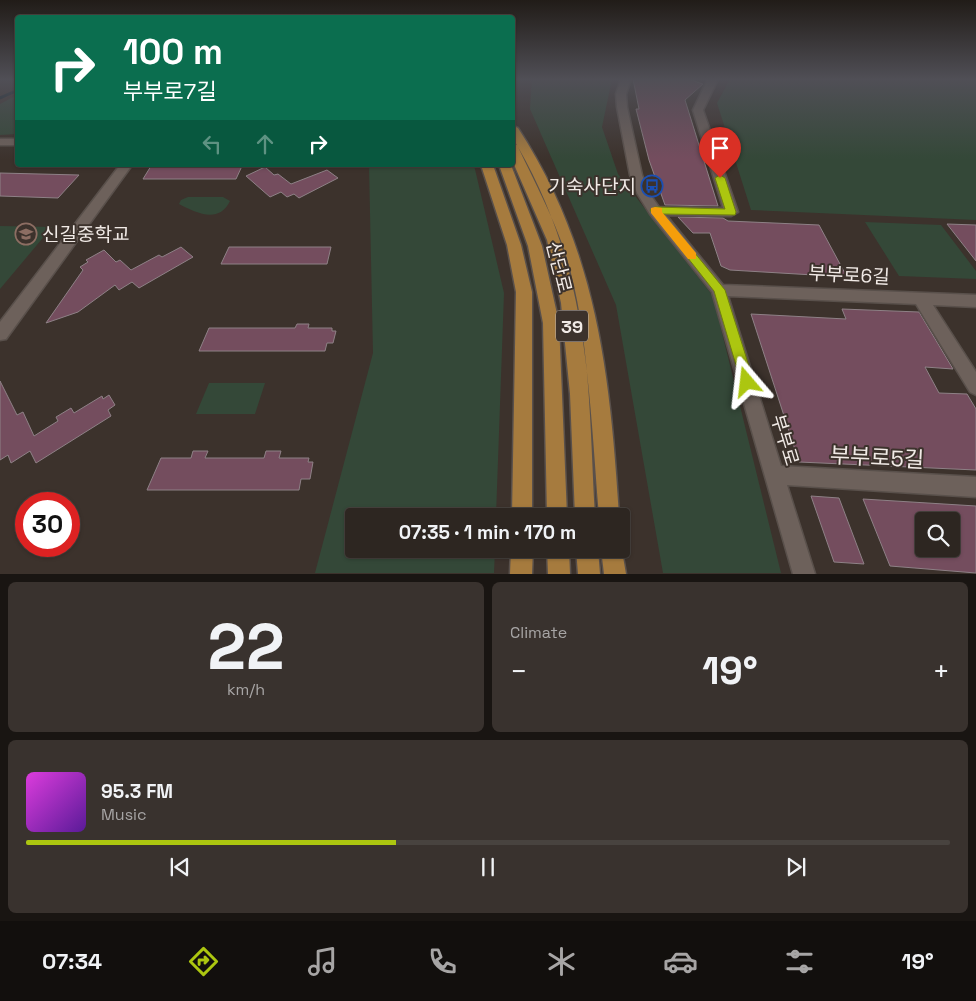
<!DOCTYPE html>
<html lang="en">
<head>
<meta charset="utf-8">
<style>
  :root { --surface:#2d2621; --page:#39322e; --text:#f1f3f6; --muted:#a7a5a5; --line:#48433f; --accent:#acc610 }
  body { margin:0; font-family:"Space Grotesk","Noto Sans KR",sans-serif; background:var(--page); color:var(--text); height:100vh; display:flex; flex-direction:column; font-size:19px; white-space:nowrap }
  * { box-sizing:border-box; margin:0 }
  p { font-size:16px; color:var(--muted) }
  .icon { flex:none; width:28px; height:28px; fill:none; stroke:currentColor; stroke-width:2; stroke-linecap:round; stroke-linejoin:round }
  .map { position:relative; height:574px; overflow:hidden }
  .sheet { display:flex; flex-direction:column; gap:8px; padding:8px; background:#191512; flex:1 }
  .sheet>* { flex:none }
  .guide { position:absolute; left:15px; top:15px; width:500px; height:152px; border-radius:5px; box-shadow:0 1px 4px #0004,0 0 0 1px var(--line); background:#0b6e4f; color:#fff; overflow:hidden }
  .tools { position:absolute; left:915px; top:512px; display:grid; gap:10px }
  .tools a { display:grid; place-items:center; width:45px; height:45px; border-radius:5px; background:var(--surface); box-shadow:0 1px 4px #0004,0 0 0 1px var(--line); font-size:25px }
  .speed { position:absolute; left:15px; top:492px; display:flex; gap:10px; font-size:25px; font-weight:700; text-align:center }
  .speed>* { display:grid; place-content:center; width:65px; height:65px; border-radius:50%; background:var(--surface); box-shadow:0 1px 4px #0004,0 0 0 1px var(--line); line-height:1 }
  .speed .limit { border:8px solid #d22; background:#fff; color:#111 }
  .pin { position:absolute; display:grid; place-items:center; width:42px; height:42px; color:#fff; margin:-51px -21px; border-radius:50% 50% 50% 0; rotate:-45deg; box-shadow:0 0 5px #0007 }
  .pin .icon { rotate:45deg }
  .me { position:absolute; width:55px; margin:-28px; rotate:343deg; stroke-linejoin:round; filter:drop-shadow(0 0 4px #0008) }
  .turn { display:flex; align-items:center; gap:18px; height:105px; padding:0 25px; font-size:22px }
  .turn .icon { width:65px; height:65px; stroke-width:2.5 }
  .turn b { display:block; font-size:35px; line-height:42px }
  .lanes { display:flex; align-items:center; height:48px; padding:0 25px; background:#0003; justify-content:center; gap:25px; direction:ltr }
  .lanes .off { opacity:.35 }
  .big { font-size:38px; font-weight:700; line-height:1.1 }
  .sheet .card { flex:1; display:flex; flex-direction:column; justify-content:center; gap:8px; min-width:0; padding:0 18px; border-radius:8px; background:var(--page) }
  .sheet .dial { align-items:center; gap:0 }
  .dial b { font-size:65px; line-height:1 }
  .song { display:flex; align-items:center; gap:15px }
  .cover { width:60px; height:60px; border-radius:8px; background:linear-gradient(135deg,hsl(300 70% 55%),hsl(270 70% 35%)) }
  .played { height:5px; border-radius:2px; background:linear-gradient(90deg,var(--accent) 40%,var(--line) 40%) }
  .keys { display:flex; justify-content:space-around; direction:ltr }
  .heat { display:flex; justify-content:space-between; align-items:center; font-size:28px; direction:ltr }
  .sheet .tiles { flex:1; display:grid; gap:8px; grid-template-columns:1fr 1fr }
  .card:last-child { grid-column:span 2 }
  .trip { position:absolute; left:345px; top:508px; width:285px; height:50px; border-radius:5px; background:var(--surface); box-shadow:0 1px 4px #0004,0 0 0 1px var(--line); font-weight:700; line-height:50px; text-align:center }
  .tabs { display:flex; height:80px; justify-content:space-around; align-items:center; background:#120f0d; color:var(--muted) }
  .tabs .icon { width:35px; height:35px }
  .tabs .on { color:var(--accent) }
  .tabs b { font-size:22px; color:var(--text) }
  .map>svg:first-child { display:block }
</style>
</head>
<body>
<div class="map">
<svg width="976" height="574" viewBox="0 0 976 574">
  <rect width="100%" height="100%" fill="#3c322c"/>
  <path fill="#344838" d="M532 79H612L602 127 618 174 713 296 781 573H663L616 305 530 109Z
    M730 79H976V220L751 210 717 103Z
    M17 95V134L0 135V104Z
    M369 165H474L504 293 496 516H354V549H495L494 573H315L373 353Z
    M188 197H223L230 201C219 224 196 213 179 204L181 200Z
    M865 222 941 225 976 271V279L899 276Z
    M0 226 52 227 0 289Z
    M209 383H265L255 414H196Z"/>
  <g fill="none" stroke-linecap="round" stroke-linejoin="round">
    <path stroke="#051f28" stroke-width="3" d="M0 98 18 90"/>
  </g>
  <path fill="#744d5e" stroke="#8e8186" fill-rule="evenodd" d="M633 79H688L703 84 685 100 718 206 665 205 649 160 636 109H639Z
    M151 166H242L236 179H143Z
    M265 167 274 175 278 174 291 184 327 170 338 178 299 198 294 194 287 197 281 192 270 197 246 176Z
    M0 173 79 175 58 198 0 196Z
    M678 217 723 218 728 221 819 225 847 277 730 270 721 266 710 233H693Z
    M947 224 976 225V261Z
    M181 247 193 257 139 288 132 282 119 290 115 285 78 312 46 323 83 270 80 267 88 262 86 260 104 250 116 262 120 260 131 270 159 255 162 257Z
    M229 247H331L327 264H221Z
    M842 309 919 312 953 369 925 367 939 393 967 394 976 409V470L799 462 751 314 846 319Z
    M297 324H309L308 328H332V331H336L333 343H327L325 351H199L209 328H295Z
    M0 381 17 415 23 412 34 436 58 421 56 417 71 408 74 413 102 396 103 399 109 395 115 405 108 410 111 416 36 463 30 451 11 463 8 455 0 460Z
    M193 451H208L205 458H264L266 451H281L279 458H309L308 462H313L310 479H301L299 490H147L161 458H191Z
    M811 496 839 498 864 564 834 562Z
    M863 499 976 506V573L890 566ZM924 521H951V549H924Z"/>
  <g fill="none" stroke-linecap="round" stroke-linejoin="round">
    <g stroke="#59504b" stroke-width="3">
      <path id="minor" d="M621 79H631L626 94 627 107 642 175 649 193 659 207 723 208 693 110 708 79H718L703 110 738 212 731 216 666 215 723 285 976 295V307L933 305 976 372V395L970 392 916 304 728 296 781 466 976 477V497L787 485 815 574H793L712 292 650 214 637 193 630 175 617 107 616 94Z
        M0 139H18V145H0Z
        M120 165H132L6 339 0 340V322Z"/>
    </g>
    <g stroke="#59504b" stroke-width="3">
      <path id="major" d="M512 125 518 128C597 250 610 374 619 516H599C588 381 588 269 518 147 535 183 554 218 566 255 591 338 590 430 595 516H575L570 394 561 303 547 240 512 160V143L517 145 512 138Z
        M481 165H493L521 245 532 292V516H512L516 292 507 245Z
        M499 165H511L542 246 559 323 567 516H547L543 323 528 246Z
        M621 545 626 574H604L601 549H621Z
        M511 549H533L532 574H510Z
        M547 549H569L570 574H548Z
        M576 549H598L600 574H578Z"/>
    </g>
    <use href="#minor" fill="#6d615b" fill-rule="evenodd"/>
    <use href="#major" fill="#a67b3e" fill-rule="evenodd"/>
  </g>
  <linearGradient id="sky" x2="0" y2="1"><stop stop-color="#211c18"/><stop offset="0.5" stop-color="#504f56"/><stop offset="1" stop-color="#504f56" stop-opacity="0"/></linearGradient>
  <rect width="976" height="159" fill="url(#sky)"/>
  <path fill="#acc610" stroke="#70810a" d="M720 175 725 178 736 212 735 215 663 214 725 290 754 382 752 386H742L741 382 714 291 650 210 655 207 725 209 715 178Z"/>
  <path fill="#f59e0b" d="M655 207 662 208V212L696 253V259H688L651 213V208Z"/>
  <defs>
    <g id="bus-ring" transform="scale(1.125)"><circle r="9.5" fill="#3c322c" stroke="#1a4fb4" stroke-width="1.5"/><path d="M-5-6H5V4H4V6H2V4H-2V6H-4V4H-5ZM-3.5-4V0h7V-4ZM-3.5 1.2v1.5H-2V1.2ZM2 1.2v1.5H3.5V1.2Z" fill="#1a4fb4"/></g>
    <g id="school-ring" transform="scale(1.125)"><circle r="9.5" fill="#3c322c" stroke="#8d6e63" stroke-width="1.5"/><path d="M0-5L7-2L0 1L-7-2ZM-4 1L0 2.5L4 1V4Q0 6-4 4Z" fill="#8d6e63"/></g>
  </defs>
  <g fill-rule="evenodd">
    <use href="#bus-ring" x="652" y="186"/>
    <use href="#school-ring" x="26" y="234"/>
  </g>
  <g text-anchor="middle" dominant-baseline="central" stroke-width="4" stroke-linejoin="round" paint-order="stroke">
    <rect fill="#3c322c" stroke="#bbb3ae" stroke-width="1" x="556" y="310.5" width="32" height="31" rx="4"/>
    <g font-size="18" font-weight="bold" fill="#f1eae6">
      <text x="572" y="326">39</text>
    </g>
    <g font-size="19" fill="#f1eae6" stroke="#3c322c" text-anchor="end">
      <text x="636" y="186">기숙사단지</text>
      <text x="42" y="234" text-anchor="start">신길중학교</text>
    </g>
    <g font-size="19" fill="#f1eae6" stroke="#3c322c">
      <text transform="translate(559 267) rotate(76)">산단로</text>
      <text transform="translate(849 275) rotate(3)">부부로6길</text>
      <text transform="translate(785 440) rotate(73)">부부로</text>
    </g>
    <g font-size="22" fill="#f1eae6" stroke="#3c322c">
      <text transform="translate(877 457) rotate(3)">부부로5길</text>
    </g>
  </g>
</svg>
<div class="tools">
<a><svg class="icon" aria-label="search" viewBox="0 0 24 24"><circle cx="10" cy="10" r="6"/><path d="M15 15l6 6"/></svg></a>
</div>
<div class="speed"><div class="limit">30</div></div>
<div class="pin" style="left:720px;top:178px;background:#d93025"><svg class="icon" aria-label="arrive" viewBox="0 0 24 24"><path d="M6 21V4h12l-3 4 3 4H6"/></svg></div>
<svg class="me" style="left:747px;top:382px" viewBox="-20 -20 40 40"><path d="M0-17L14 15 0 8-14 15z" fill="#acc610" stroke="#fff" stroke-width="4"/></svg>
<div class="trip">07:35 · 1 min · 170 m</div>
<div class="guide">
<div class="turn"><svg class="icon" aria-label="right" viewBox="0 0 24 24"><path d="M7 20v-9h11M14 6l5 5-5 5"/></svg><div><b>100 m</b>부부로7길</div></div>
<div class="lanes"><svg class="icon off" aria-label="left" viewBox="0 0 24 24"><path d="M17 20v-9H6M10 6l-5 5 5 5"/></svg><svg class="icon off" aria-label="ahead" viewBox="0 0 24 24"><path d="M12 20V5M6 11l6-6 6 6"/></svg><svg class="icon" aria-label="right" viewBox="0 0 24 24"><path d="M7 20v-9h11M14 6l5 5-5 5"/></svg></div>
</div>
</div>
<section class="sheet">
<div class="tiles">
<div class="card dial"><b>22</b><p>km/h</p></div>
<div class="card"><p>Climate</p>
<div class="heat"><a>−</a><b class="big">19°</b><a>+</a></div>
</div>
<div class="card">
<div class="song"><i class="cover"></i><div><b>95.3 FM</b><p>Music</p></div></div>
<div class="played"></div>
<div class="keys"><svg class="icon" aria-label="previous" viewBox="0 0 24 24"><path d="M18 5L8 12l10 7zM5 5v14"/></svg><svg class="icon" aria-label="pause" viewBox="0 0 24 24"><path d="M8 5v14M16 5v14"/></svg><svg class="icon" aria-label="next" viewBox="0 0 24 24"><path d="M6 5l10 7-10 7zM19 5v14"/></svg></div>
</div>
</div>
</section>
<nav class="tabs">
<b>07:34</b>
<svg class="icon on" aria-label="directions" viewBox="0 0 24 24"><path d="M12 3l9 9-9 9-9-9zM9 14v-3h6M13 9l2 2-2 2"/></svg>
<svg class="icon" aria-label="music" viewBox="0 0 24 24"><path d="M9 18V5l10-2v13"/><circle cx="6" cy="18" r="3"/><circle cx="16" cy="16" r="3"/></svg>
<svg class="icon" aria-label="phone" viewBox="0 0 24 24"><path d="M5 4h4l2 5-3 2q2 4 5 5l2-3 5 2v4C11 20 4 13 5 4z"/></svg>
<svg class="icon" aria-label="climate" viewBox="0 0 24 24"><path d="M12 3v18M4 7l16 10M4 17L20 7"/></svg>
<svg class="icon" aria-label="car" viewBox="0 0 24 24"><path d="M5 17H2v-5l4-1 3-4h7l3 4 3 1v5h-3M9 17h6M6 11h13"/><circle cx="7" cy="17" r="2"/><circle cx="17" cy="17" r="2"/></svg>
<svg class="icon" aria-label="filters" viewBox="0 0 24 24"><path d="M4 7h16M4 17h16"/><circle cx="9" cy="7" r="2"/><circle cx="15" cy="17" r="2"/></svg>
<b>19°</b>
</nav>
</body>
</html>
